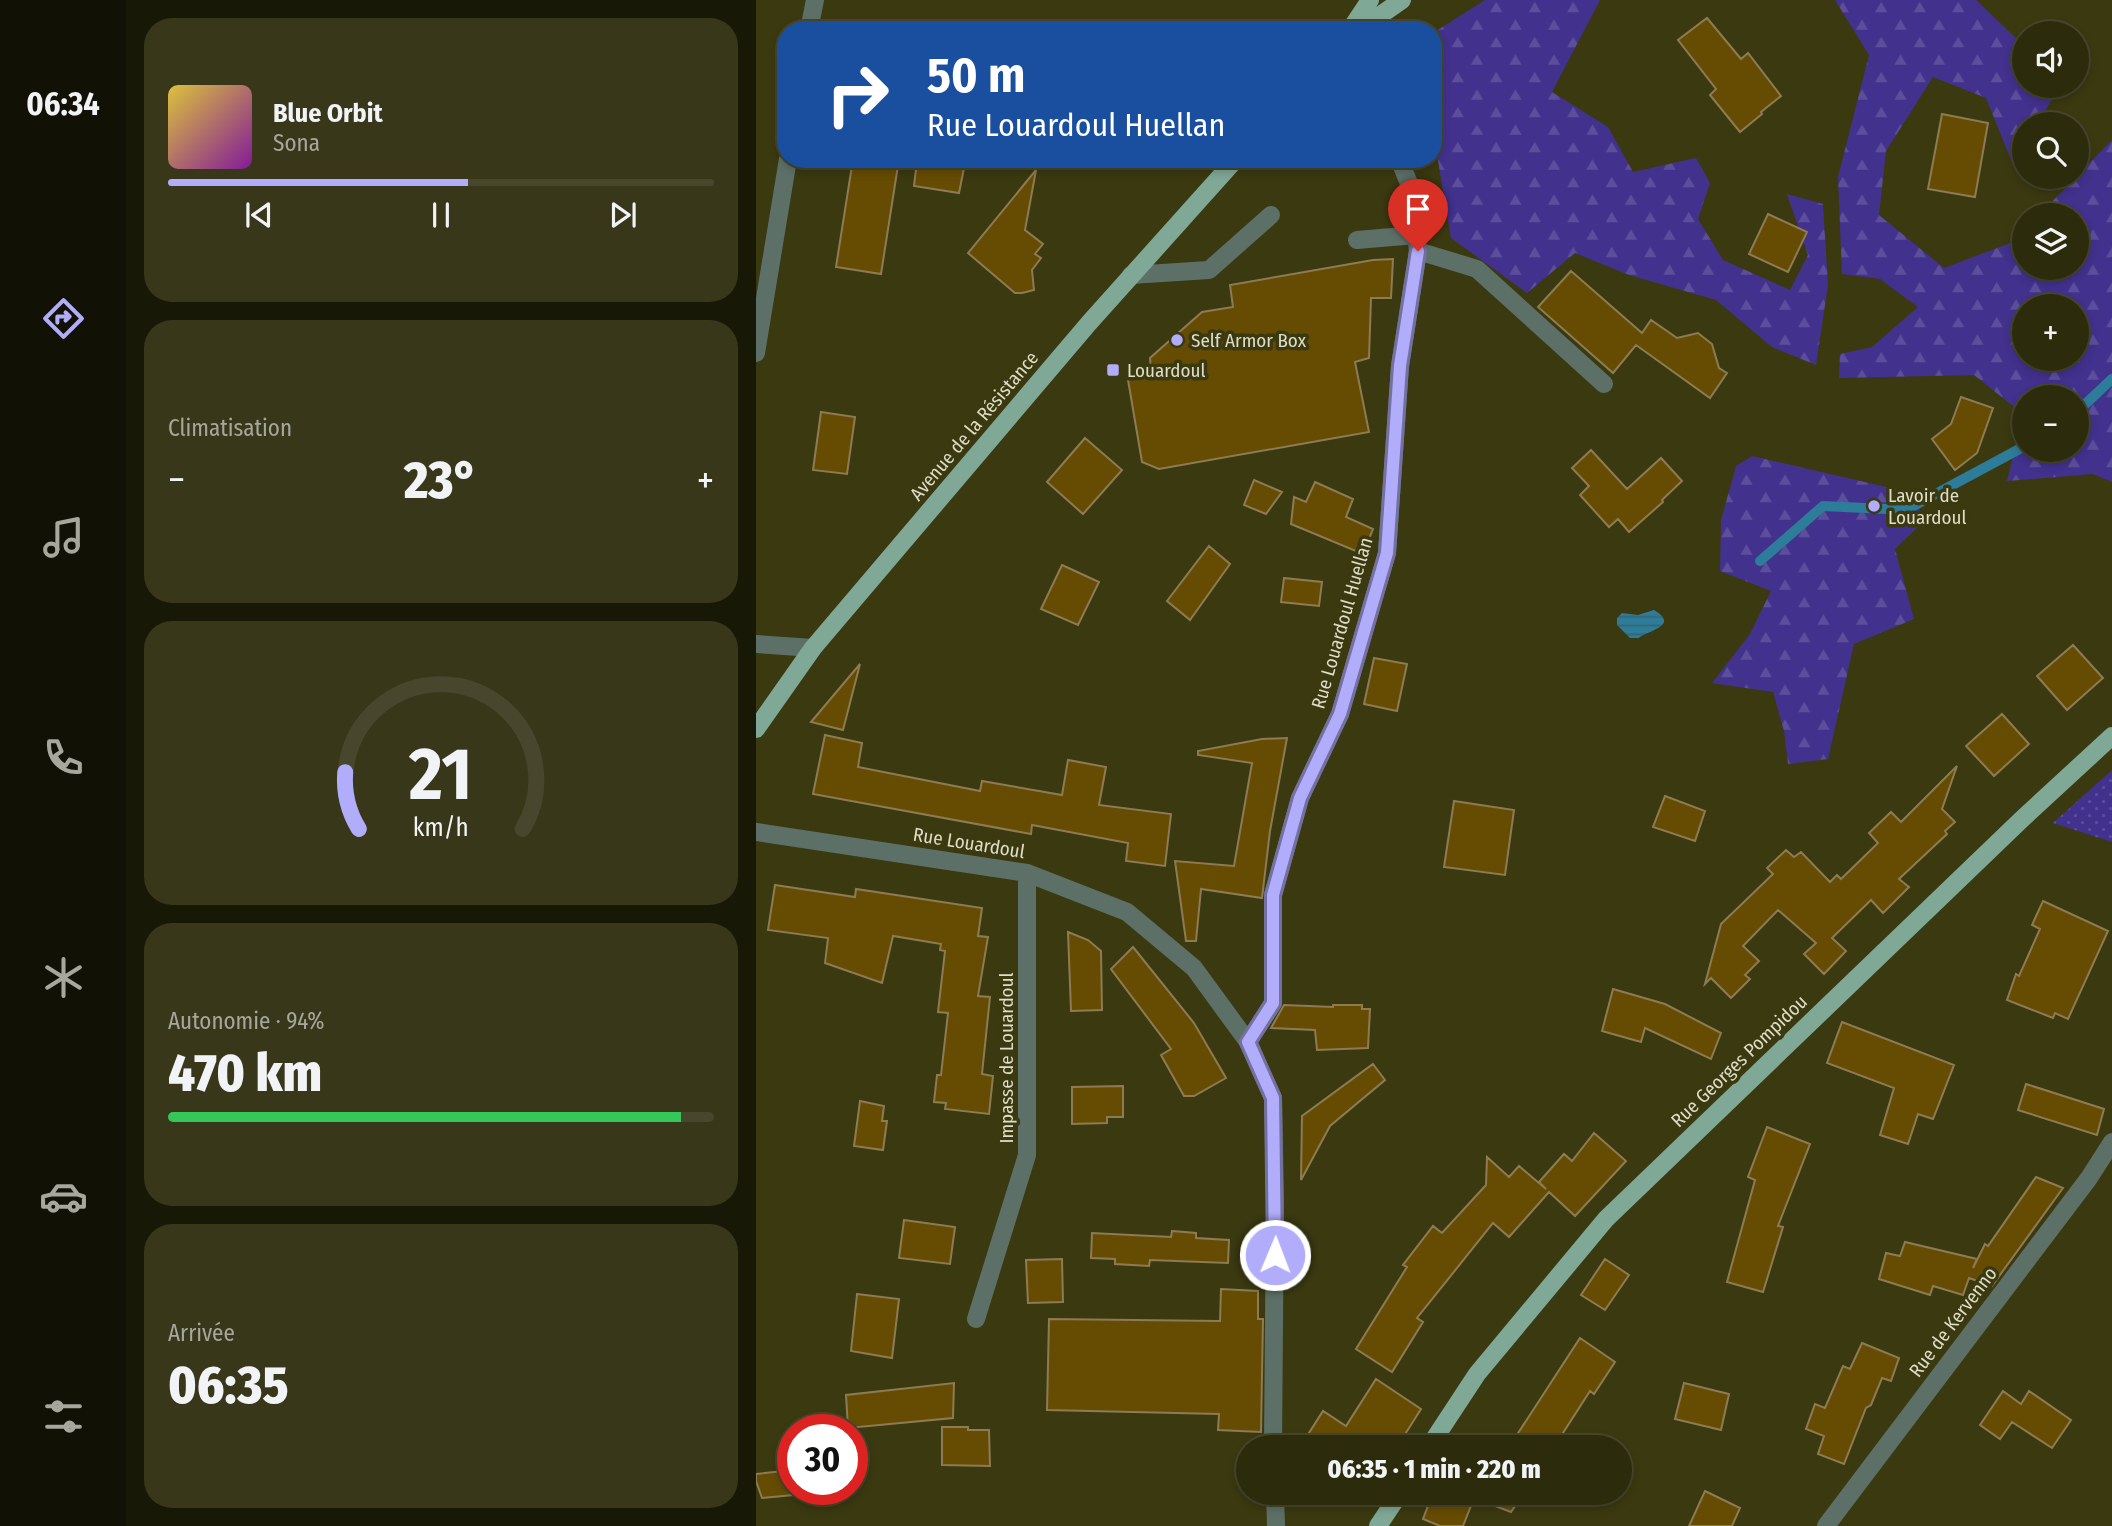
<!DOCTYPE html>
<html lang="fr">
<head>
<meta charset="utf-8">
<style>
  :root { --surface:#2c2b0c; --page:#38371a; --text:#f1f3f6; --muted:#a6a79d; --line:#48472d; --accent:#b1adfa }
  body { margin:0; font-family:"Fira Sans Condensed",sans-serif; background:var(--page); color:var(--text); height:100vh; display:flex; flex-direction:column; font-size:26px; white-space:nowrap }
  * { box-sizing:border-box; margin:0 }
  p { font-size:23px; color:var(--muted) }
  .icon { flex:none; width:38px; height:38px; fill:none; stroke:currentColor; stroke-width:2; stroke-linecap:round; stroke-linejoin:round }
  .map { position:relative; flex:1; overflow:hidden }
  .panel { display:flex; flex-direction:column; gap:18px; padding:18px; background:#181807; width:630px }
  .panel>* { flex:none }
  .banner { position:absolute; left:21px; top:21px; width:665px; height:147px; border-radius:28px; box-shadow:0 4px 10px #0003,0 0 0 2px var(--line); background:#1a4fa0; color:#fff; overflow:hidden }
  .controls { position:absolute; left:1256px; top:21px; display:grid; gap:14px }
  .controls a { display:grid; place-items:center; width:77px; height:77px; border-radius:50%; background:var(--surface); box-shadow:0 4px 10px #0003,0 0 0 2px var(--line); font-size:35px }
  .speed { position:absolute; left:21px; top:1414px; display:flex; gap:14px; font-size:35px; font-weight:700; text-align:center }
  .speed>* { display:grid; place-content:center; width:91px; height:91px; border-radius:50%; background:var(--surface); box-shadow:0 4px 10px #0003,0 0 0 2px var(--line); line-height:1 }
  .speed .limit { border:10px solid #d22; background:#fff; color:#111 }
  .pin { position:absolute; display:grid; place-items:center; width:60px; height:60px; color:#fff; margin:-72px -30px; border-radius:50% 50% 50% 0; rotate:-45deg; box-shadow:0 0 7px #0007 }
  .pin .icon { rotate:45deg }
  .me { position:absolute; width:77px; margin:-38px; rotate:1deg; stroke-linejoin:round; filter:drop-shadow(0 0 5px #0008) }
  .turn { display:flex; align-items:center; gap:24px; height:147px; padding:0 35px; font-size:32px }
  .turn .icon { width:91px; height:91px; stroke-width:2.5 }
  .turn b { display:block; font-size:49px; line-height:60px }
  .big { font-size:52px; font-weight:800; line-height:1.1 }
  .panel .card { flex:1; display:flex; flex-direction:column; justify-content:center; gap:10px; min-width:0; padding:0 24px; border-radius:28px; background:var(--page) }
  .panel .dial { align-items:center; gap:0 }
  .dial svg { height:182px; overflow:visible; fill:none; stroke:var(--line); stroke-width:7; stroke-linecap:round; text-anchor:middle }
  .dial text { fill:var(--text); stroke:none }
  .song { display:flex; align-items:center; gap:21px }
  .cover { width:84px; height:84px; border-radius:10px; background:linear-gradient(135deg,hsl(50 70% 55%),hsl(290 70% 35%)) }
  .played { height:7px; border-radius:4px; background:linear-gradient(90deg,var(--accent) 55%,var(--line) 55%) }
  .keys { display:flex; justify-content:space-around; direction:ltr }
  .heat { display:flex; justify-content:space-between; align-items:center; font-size:38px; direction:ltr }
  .charge { height:10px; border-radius:5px; background:linear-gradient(90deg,#34c759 94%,var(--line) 0) }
  .trip { position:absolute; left:480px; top:1435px; width:396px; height:70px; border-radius:35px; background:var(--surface); box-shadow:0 4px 10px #0003,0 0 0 2px var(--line); font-weight:800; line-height:70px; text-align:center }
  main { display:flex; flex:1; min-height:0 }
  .dock { display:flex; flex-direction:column; width:126px; justify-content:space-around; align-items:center; background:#121105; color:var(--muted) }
  .dock .icon { width:49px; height:49px }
  .dock .current { color:var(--accent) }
  .dock b { font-size:32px; color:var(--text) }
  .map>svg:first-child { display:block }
</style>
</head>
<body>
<main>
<nav class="dock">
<b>06:34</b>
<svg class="icon current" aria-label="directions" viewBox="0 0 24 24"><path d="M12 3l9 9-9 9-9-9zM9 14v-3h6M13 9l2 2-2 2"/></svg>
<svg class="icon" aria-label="music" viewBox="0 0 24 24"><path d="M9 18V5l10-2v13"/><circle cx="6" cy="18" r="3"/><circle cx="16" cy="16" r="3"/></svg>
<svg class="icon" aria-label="phone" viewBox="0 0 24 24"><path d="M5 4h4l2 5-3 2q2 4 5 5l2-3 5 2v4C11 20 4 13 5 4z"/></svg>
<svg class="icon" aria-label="climate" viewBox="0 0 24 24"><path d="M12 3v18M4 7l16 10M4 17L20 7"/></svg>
<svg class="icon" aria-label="car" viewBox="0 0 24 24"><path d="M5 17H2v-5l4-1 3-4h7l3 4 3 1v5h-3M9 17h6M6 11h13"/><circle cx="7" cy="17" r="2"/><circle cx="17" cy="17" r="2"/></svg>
<svg class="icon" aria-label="filters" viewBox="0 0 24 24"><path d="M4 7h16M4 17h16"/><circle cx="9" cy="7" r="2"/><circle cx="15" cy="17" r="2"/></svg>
</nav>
<section class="panel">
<div class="card">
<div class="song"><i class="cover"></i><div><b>Blue Orbit</b><p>Sona</p></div></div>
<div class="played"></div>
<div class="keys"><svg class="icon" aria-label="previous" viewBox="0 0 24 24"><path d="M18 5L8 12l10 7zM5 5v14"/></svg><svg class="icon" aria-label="pause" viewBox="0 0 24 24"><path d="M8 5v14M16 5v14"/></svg><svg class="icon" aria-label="next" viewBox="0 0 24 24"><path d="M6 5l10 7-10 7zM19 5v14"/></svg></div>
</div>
<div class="card"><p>Climatisation</p>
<div class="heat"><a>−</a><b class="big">23°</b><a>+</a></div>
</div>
<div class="card dial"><svg viewBox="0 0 100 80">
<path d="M14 69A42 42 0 1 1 86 69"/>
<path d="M14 69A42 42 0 0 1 8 44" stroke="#b1adfa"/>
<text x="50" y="56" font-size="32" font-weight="700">21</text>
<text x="50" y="72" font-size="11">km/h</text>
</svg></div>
<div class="card"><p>Autonomie · 94%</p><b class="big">470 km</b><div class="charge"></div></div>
<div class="card"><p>Arrivée</p><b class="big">06:35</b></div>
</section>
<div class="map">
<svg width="1356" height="1526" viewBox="0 0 1356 1526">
  <defs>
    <pattern id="forest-firs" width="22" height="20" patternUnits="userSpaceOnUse" patternTransform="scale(1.75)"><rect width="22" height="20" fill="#42318d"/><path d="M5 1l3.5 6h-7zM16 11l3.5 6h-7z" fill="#5d4e9c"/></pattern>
    <pattern id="park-dots" width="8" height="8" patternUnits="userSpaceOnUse" patternTransform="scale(1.75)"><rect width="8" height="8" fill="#42318d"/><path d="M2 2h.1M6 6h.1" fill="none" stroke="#5d4e9c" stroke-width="1.8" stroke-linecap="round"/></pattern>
    <pattern id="water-rules" width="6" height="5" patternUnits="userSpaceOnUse" patternTransform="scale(1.75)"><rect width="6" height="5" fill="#2d7c99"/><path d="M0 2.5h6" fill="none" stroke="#366574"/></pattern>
  </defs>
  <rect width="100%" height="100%" fill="#3b3910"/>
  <path fill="url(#forest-firs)" fill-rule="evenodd" d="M729 0H844L796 92 852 127 877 172 940 158 954 183 942 219 967 260 1034 290 1052 255 1031 194 1067 204 1072 285 1060 365 1016 347 960 300 873 275 819 253 771 293 695 238 677 131V33Z
    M1079 0H1220L1265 43 1269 44V86H1304L1281 124H1269V145L1257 165 1230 98 1177 77 1130 151 1123 215 1188 268 1257 242 1269 230V268H1321V215H1283L1356 140V482L1337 474 1251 481 1267 414 1218 375 1083 378 1084 354 1116 347 1162 307 1124 279 1086 274 1082 177 1113 55ZM1269 306H1321V359H1269ZM1269 397H1321V450H1269Z
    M996 456 1161 494 1166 523 1139 549 1158 619 1098 644 1072 759 1032 764 1028 731 1017 692 956 683 994 634 1015 591 964 571 965 520 980 466Z"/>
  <path fill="url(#park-dots)" d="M1356 770V842L1297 823Z"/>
  <path fill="url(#water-rules)" d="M898 610C925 626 890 631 883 638H874L861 625V618L866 613 882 615Z"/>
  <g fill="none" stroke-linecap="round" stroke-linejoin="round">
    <path stroke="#2d7c99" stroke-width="10" d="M1321 412 1356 379
      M1004 561 1067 506 1150 510 1269 446"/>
  </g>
  <path fill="#664c03" stroke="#8d7b54" stroke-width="2" d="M951 18 985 59 992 53 1025 96 1005 112 1006 114 984 132 954 95 960 89 922 40Z
    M1186 114 1232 123 1219 197 1172 189Z
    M97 159H143L125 274 80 267Z
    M161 161 208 168 203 193 158 186Z
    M280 170 269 230 287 244 279 254 285 258 276 270 278 290 266 293H259L212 253Z
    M1012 214 1051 232 1032 272 993 254Z
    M637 259 635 298H615L613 358 599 362 613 432 403 469 386 462 371 374 395 371 394 358 446 312 477 307 474 285 617 260Z
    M815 271 886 333 895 320 921 338 942 333 956 344 963 368 971 373 954 398 880 345 857 373 782 307Z
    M1205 397 1237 408 1221 453 1199 470 1176 439 1195 424Z
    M65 412 99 417 91 474 57 470Z
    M329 438 366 470 327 514 291 482Z
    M835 450 871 489 905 458 926 481 906 500 907 502 873 532 862 519 853 527 824 495 833 486 816 468Z
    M498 480 526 492 510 514 488 505Z
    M559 482 597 499 590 517 617 529 607 554 535 524 538 497 550 502Z
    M453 546 474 564 434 620 411 601Z
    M306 565 343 582 322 625 285 609Z
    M528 578 566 582 563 606 525 602Z
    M1317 645 1347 678 1311 710 1281 676Z
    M618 658 651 664 641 711 608 704Z
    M104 664 87 730 55 722Z
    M1246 714 1273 744 1238 776 1210 746Z
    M69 735 106 743 102 767 224 791 226 781 306 795 312 760 350 767 343 805 415 814 409 866 370 861 372 843 276 825 275 834 57 794Z
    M531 738 514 831 506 898 445 889 440 941H430L419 861 478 866 496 763 442 755V751L506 739Z
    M1201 766 1186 809 1199 822 1189 831 1191 834 1143 879 1153 887 1127 913 1115 900 1076 938 1090 951 1068 974 1048 954 1060 943 1022 910 987 946 1003 961 989 975 994 979 975 998 955 978 949 984 965 924 1017 874 1011 868 1030 850 1038 857 1045 852 1074 882 1081 875 1085 879 1122 843 1113 833 1135 812 1145 822Z
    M909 796 949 811 939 841 897 827Z
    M698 801 758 810 749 875 688 867Z
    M19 885 99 897 100 889 226 908 222 936 232 937 222 996 234 997 226 1074 237 1076 233 1114 189 1109 190 1103 178 1102 181 1075H185L192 1013 182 1012 189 951 184 950 185 944 137 936 126 983 69 963 72 938 12 930Z
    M1287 901 1352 931 1312 1019 1299 1013 1297 1018 1251 1000 1260 974 1263 976 1284 929 1276 925Z
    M312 932 332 940 345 951 346 1010 315 1011Z
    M377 947 438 1023 470 1078 438 1096H428L405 1055 415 1049 355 969Z
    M857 989 909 1004 965 1033 955 1059 889 1028 885 1042 846 1031Z
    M528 1005 577 1007V1005H606V1009H614L612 1048 561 1050 559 1030 515 1028Z
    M1086 1022 1198 1065 1177 1119 1162 1114 1152 1144 1124 1135 1138 1088 1071 1063Z
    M617 1064 629 1080 574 1126 545 1180 546 1116Z
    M1270 1084 1348 1109 1341 1135 1262 1110Z
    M367 1086V1117H351V1123L316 1124V1087Z
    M104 1101 128 1106 126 1121H131L127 1150 98 1146Z
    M1011 1127 1054 1144 1022 1226 1027 1227 1007 1292 971 1282 999 1180 992 1177Z
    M838 1133 870 1161 819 1216 793 1192 753 1237 737 1223 661 1318 667 1322 636 1372 600 1349 651 1267 647 1265 677 1226 686 1233 730 1185 731 1157 753 1177 763 1166 790 1189 783 1182 808 1154 816 1161Z
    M1280 1177 1307 1188 1236 1286 1213 1278 1207 1295 1177 1286 1174 1295 1123 1279 1130 1253 1144 1256 1149 1242 1221 1259 1217 1268 1229 1244 1232 1246Z
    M148 1220 199 1227 194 1264 143 1258Z
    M416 1231 440 1233V1238L473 1240 472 1263 394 1260 393 1266 359 1264V1259L335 1258 336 1233 415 1237Z
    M306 1259 307 1302 272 1303 270 1260Z
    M849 1259 873 1275 849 1310 825 1295Z
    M465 1289 502 1291V1319H507L505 1432 462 1430 463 1414 291 1410 293 1319 464 1321Z
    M101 1294 143 1299 136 1358 95 1351Z
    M824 1338 859 1362 838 1394 834 1391 798 1447H753Z
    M1106 1343 1143 1358 1135 1381 1126 1378 1115 1405 1110 1408 1088 1464 1062 1454 1068 1436 1050 1429 1059 1404 1069 1408 1087 1366 1094 1369Z
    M620 1379 665 1409 641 1447H544L567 1411 590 1426Z
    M198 1383 197 1418 92 1428 90 1395Z
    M928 1383 973 1394 965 1430 919 1419Z
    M1247 1391 1265 1404 1273 1391 1315 1420 1296 1448 1256 1422 1244 1439 1224 1425Z
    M186 1427H212V1430H233L234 1466 186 1465Z
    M37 1470V1495L6 1498 0 1481V1474Z
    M949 1491 984 1508 976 1526H933Z
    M677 1493H720L707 1526H684L667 1519Z
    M721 1493H768L755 1512 718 1498Z"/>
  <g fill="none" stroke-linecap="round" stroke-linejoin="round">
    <path stroke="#5d7067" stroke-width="18" d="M53 30 59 0
      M601 240 660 235
      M662 251 721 269 848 384
      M375 275 453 270 515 215
      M0 353 32 159
      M0 644 57 648
      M0 832 271 873 371 912 438 968 492 1042 517 1098 519 1200 517 1447
      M492 1042 517 1003V895L544 798 584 714 631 553 644 366 662 251 654 186 643 159
      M220 1319 271 1155V873
      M519 1493 520 1526
      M1070 1526 1333 1178 1356 1142"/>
    <path stroke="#80a896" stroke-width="18" d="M594 30 614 0
      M603 30 646 0
      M0 729 57 648 333 323 480 159
      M673 1447 721 1374 850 1219 1265 820 1356 736
      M622 1526 644 1493"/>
  </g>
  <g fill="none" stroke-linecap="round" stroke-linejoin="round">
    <g stroke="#7370a2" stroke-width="18">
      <path id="route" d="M519 1255 517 1098 492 1042 517 1003V895L544 798 584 714 631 553 644 366 662 251"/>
    </g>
    <use href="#route" stroke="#b1adfa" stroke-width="12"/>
  </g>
  <g fill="#b1adfa" stroke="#3b3910" stroke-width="2.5">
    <circle cx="421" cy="340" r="7"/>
    <rect x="350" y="363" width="14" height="14" rx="3.5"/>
    <circle cx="1118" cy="506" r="7"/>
  </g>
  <g text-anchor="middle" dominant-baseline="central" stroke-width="7" stroke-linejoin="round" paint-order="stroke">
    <g font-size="19" fill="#deddc7" stroke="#3b3910" text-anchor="start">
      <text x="435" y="340">Self Armor Box</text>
      <text x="371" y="370">Louardoul</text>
      <text x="1132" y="495">Lavoir de<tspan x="1132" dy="22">Louardoul</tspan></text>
    </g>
    <g font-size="19" fill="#deddc7" stroke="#3b3910">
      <text transform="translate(218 426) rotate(-50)">Avenue de la Résistance</text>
      <text transform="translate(586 623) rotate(-74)">Rue Louardoul Huellan</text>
      <text transform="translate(213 843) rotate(9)">Rue Louardoul</text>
      <text transform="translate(250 1058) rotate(-90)">Impasse de Louardoul</text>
      <text transform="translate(983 1061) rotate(-44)">Rue Georges Pompidou</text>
      <text transform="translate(1197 1322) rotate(-53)">Rue de Kervenno</text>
    </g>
  </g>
</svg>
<div class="controls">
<a><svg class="icon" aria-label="sound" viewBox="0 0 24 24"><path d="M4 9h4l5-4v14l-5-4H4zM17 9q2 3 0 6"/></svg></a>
<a><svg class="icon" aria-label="search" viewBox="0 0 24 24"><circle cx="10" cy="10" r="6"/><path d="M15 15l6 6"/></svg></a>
<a><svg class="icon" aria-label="layers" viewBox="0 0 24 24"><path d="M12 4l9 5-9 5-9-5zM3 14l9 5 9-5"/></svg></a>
<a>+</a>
<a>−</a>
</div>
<div class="speed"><div class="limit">30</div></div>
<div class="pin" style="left:662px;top:251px;background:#d93025"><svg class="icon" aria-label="arrive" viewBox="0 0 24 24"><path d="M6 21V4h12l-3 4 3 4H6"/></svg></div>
<svg class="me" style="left:519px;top:1255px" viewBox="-20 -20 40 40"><circle r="17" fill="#b1adfa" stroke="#fff" stroke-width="3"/><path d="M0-11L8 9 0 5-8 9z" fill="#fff"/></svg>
<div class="trip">06:35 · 1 min · 220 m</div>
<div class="banner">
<div class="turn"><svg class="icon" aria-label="right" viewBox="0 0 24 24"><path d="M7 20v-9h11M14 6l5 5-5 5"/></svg><div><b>50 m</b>Rue Louardoul Huellan</div></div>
</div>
</div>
</main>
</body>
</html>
